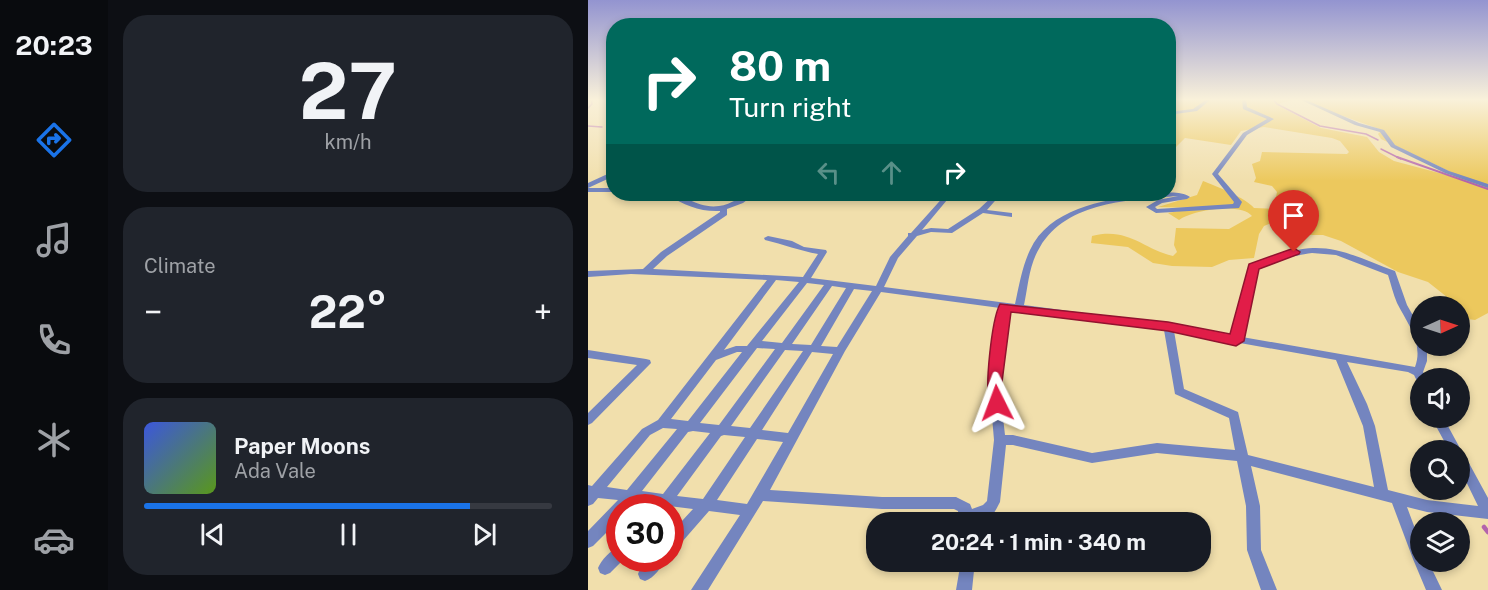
<!DOCTYPE html>
<html lang="en">
<head>
<meta charset="utf-8">
<style>
  :root { --surface:#171b24; --page:#20242c; --text:#f1f3f6; --muted:#9ea1a6; --line:#363941; --accent:#1a73e8 }
  body { margin:0; font-family:"Public Sans",sans-serif; background:var(--page); color:var(--text); height:100vh; display:flex; flex-direction:column; font-size:22px; white-space:nowrap }
  * { box-sizing:border-box; margin:0 }
  p { font-size:20px; color:var(--muted) }
  .icon { flex:none; width:33px; height:33px; fill:none; stroke:currentColor; stroke-width:2; stroke-linecap:round; stroke-linejoin:round }
  .map { position:relative; flex:1; overflow:hidden }
  .drawer { display:flex; flex-direction:column; gap:15px; padding:15px; background:#0d0f14; width:480px }
  .drawer>* { flex:none }
  .top-card { position:absolute; left:18px; top:18px; width:570px; height:183px; border-radius:24px; box-shadow:0 3px 9px #0003; background:#00695c; color:#fff; overflow:hidden }
  .needle { width:39px; rotate:87deg }
  .fabs { position:absolute; left:822px; top:296px; display:grid; gap:12px }
  .fabs a { display:grid; place-items:center; width:60px; height:60px; border-radius:50%; background:var(--surface); box-shadow:0 3px 9px #0003; font-size:30px }
  .speed { position:absolute; left:18px; top:494px; display:flex; gap:12px; font-size:30px; font-weight:700; text-align:center }
  .speed>* { display:grid; place-content:center; width:78px; height:78px; border-radius:50%; background:var(--surface); box-shadow:0 3px 9px #0003; line-height:1 }
  .speed .limit { border:9px solid #d22; background:#fff; color:#111 }
  .pin { position:absolute; display:grid; place-items:center; width:51px; height:51px; color:#fff; margin:-62px -26px; border-radius:50% 50% 50% 0; rotate:-45deg; box-shadow:0 0 6px #0007 }
  .pin .icon { rotate:45deg }
  .me { position:absolute; width:66px; margin:-33px; rotate:357deg; stroke-linejoin:round; filter:drop-shadow(0 0 4px #0008) }
  .turn { display:flex; align-items:center; gap:21px; height:126px; padding:0 24px; font-size:27px }
  .turn .icon { width:78px; height:78px; stroke-width:2.5 }
  .turn b { display:block; font-size:42px; line-height:51px }
  .lanes { display:flex; align-items:center; height:57px; padding:0 24px; background:#0003; justify-content:center; gap:30px; direction:ltr }
  .lanes .off { opacity:.35 }
  .big { font-size:45px; font-weight:700; line-height:1.1 }
  .drawer .tile { flex:1; display:flex; flex-direction:column; justify-content:center; gap:9px; min-width:0; padding:0 21px; border-radius:24px; background:var(--page) }
  .drawer .dial { align-items:center; gap:0 }
  .dial b { font-size:78px; line-height:1 }
  .song { display:flex; align-items:center; gap:18px }
  .cover { width:72px; height:72px; border-radius:9px; background:linear-gradient(135deg,hsl(230 70% 55%),hsl(90 70% 35%)) }
  .played { height:6px; border-radius:3px; background:linear-gradient(90deg,var(--accent) 80%,var(--line) 80%) }
  .keys { display:flex; justify-content:space-around; direction:ltr }
  .heat { display:flex; justify-content:space-between; align-items:center; font-size:33px; direction:ltr }
  .trip { position:absolute; left:278px; top:512px; width:345px; height:60px; border-radius:24px; background:var(--surface); box-shadow:0 3px 9px #0003; font-weight:700; line-height:60px; text-align:center }
  main { display:flex; flex:1; min-height:0 }
  .menu { display:flex; flex-direction:column; width:108px; justify-content:space-around; align-items:center; background:#090b0e; color:var(--muted) }
  .menu .icon { width:42px; height:42px }
  .menu .current { color:var(--accent) }
  .menu b { font-size:27px; color:var(--text) }
  .map>svg:first-child { display:block }
</style>
</head>
<body>
<main>
<nav class="menu">
<b>20:23</b>
<svg class="icon current" aria-label="directions" viewBox="0 0 24 24"><path d="M12 3l9 9-9 9-9-9zM9 14v-3h6M13 9l2 2-2 2"/></svg>
<svg class="icon" aria-label="music" viewBox="0 0 24 24"><path d="M9 18V5l10-2v13"/><circle cx="6" cy="18" r="3"/><circle cx="16" cy="16" r="3"/></svg>
<svg class="icon" aria-label="phone" viewBox="0 0 24 24"><path d="M5 4h4l2 5-3 2q2 4 5 5l2-3 5 2v4C11 20 4 13 5 4z"/></svg>
<svg class="icon" aria-label="climate" viewBox="0 0 24 24"><path d="M12 3v18M4 7l16 10M4 17L20 7"/></svg>
<svg class="icon" aria-label="car" viewBox="0 0 24 24"><path d="M5 17H2v-5l4-1 3-4h7l3 4 3 1v5h-3M9 17h6M6 11h13"/><circle cx="7" cy="17" r="2"/><circle cx="17" cy="17" r="2"/></svg>
</nav>
<section class="drawer">
<div class="tile dial"><b>27</b><p>km/h</p></div>
<div class="tile"><p>Climate</p>
<div class="heat"><a>−</a><b class="big">22°</b><a>+</a></div>
</div>
<div class="tile">
<div class="song"><i class="cover"></i><div><b>Paper Moons</b><p>Ada Vale</p></div></div>
<div class="played"></div>
<div class="keys"><svg class="icon" aria-label="previous" viewBox="0 0 24 24"><path d="M18 5L8 12l10 7zM5 5v14"/></svg><svg class="icon" aria-label="pause" viewBox="0 0 24 24"><path d="M8 5v14M16 5v14"/></svg><svg class="icon" aria-label="next" viewBox="0 0 24 24"><path d="M6 5l10 7-10 7zM19 5v14"/></svg></div>
</div>
</section>
<div class="map">
<svg width="900" height="590" viewBox="0 0 900 590">
  <rect width="100%" height="100%" fill="#f1dfac"/>
  <path fill="#ecc85d" d="M581 99H708L692 103 691 106 733 128 779 137 791 152 806 161 866 177 867 174 793 139 790 134 794 130 738 110 715 99H900V313L887 320 872 318V306H867L864 301 840 282 810 272 753 241 735 235H712L709 232 713 224 706 218 699 217 676 226 671 234 666 258 641 260 624 267 584 266 565 263 540 247 503 243 504 236C541 227 554 249 585 256L589 252 586 245 588 228 641 229 664 216C653 202 604 210 591 220L580 213 608 208 570 207 609 195 615 181C628 186 658 198 666 208L694 209 698 205 688 197 689 192 684 186 666 182 668 178 664 164 672 161 674 152 759 154 761 152 752 141 744 138 676 127 653 131 643 145 597 138 581 154Z"/>
  <g fill="none" stroke-linecap="round" stroke-linejoin="round">
    <path stroke="#b363ac" stroke-width="1.5" d="M685 99 689 104 732 126 778 134 790 140
      M0 108 4 104 3 99
      M0 126 14 127
      M793 149 813 159"/>
    <path stroke="#b363ac" stroke-width="2" d="M809 157 900 189"/>
    <path stroke="#b363ac" stroke-width="4.5" d="M896 527 900 532"/>
    <path fill="#7485bf" fill-rule="evenodd" d="M619 99H623L609 111 580 115V112L605 109Z
      M654 99H658L659 107 686 119 659 135 630 174 654 202 651 208 568 213 558 207 570 200 590 196C543 200 479 201 452 247 441 264 440 287 436 305L580 324 645 335 662 267C669 260 678 259 688 257 700 253 712 248 725 248 754 247 781 262 807 271L819 305 832 328V345H839V361L835 372 838 378H832V382L829 381 826 375 820 372 759 362 779 404 787 426 800 490 839 500 890 506 872 469V450H861L843 417H855L873 450 872 453 876 454 900 498V519L839 512 819 507 832 542V561H840L854 590H838L825 559 804 503 663 466 672 506 673 550 689 590H673L659 550 658 506 649 461 569 453 504 463 425 445H418L412 502C410 506 407 512 404 515 396 520 380 522 371 522L370 511 366 509H294L175 501 120 590H103L152 515 121 511 87 550 82 552V534L105 509 81 506 66 507 67 505 45 502 41 507H32V519L5 546 0 548V531L30 500 10 498 5 504 0 506V485L4 486 54 429 70 420 179 280 43 274 0 277V271L55 269 73 252 132 212V211C112 212 96 205 80 195L79 194C97 194 110 209 131 206 144 205 155 193 167 194L155 203 139 209V215L79 256 65 269 215 277 230 254C212 251 195 244 177 240L176 238 180 236 204 241 216 247 238 250 239 252 223 278 288 286 302 257 320 236V233H323L358 194H364L334 230 343 228 360 229 391 209 407 194H413L399 210 424 213V217L395 213 364 233 343 232 329 236 310 258 296 287 427 304C431 286 434 267 442 250 461 209 514 200 554 195 569 194 590 189 602 197L599 199 574 203 567 207 569 209 645 204 646 202 624 174 655 133 679 119 655 109ZM724 253 748 255 800 275C803 284 805 294 809 303 819 323 836 343 827 367L654 337 670 268C683 261 709 255 724 253ZM188 280 211 282 159 346H148L136 350ZM219 283 236 285 194 343 174 341ZM244 286 258 288 223 345 204 344ZM266 289 284 291 249 347 233 346ZM293 292 412 308 401 382 406 440 399 501 395 505 384 509 382 504 368 497H294L182 490 257 351ZM421 309 430 312 433 311 576 330 587 394 641 418 647 450 569 443 504 453 425 435H417L411 382ZM586 331 643 341 648 344 652 343 748 360 775 426 786 487 660 455 650 412 596 389ZM169 348 187 349 131 425 112 423ZM197 350 215 351 162 428 143 426ZM149 352H154L100 421 83 419 128 360ZM224 352 245 354 200 433 174 430ZM75 428 89 429 39 490 19 487 62 435ZM105 431 122 433 75 494 54 491 100 432ZM136 435 157 437 115 499 89 496 133 436ZM169 439 195 442 159 504 129 500Z
      M711 99H716L771 123 796 130 807 145 861 171 900 184V188L857 173 803 147 792 132 767 125Z
      M24 108H26V116L20 112Z
      M26 171V176L0 188H26V192H0V183Z
      M0 350 58 359 62 360 63 363 4 423 0 425V413L49 365 0 358Z
      M32 546V558H37L22 573 17 575 12 573 10 568C13 560 23 550 32 546Z
      M61 558H78C74 567 66 578 57 581L52 579 50 574 52 569Z
      M373 561H387L384 590H368Z"/>
  </g>
  <linearGradient id="sky" x2="0" y2="1"><stop stop-color="#9394d0"/><stop offset="0.55" stop-color="#f9f1da"/><stop offset="1" stop-color="#f9f1da" stop-opacity="0"/></linearGradient>
  <rect width="900" height="181" fill="url(#sky)"/>
  <path fill="#e11d48" stroke="#92132f" stroke-width="1.5" d="M706 248 712 252 711 254 671 269 656 341 648 346 580 331 423 312 414 382 417 403 415 408H403C395 393 404 319 412 304L580 322 642 334 661 264Z"/>
</svg>
<div class="fabs">
<a><svg class="needle" viewBox="-14 -14 28 28"><path d="M0-13l5 13h-10z" fill="#e53935"/><path d="M0 13l5-13h-10z" fill="#9ea1a6"/></svg></a>
<a><svg class="icon" aria-label="sound" viewBox="0 0 24 24"><path d="M4 9h4l5-4v14l-5-4H4zM17 9q2 3 0 6"/></svg></a>
<a><svg class="icon" aria-label="search" viewBox="0 0 24 24"><circle cx="10" cy="10" r="6"/><path d="M15 15l6 6"/></svg></a>
<a><svg class="icon" aria-label="layers" viewBox="0 0 24 24"><path d="M12 4l9 5-9 5-9-5zM3 14l9 5 9-5"/></svg></a>
</div>
<div class="speed"><div class="limit">30</div></div>
<div class="pin" style="left:706px;top:252px;background:#d93025"><svg class="icon" aria-label="arrive" viewBox="0 0 24 24"><path d="M6 21V4h12l-3 4 3 4H6"/></svg></div>
<svg class="me" style="left:409px;top:403px" viewBox="-20 -20 40 40"><path d="M0-17L14 15 0 8-14 15z" fill="#e11d48" stroke="#fff" stroke-width="4"/></svg>
<div class="trip">20:24 · 1 min · 340 m</div>
<div class="top-card">
<div class="turn"><svg class="icon" aria-label="right" viewBox="0 0 24 24"><path d="M7 20v-9h11M14 6l5 5-5 5"/></svg><div><b>80 m</b>Turn right</div></div>
<div class="lanes"><svg class="icon off" aria-label="left" viewBox="0 0 24 24"><path d="M17 20v-9H6M10 6l-5 5 5 5"/></svg><svg class="icon off" aria-label="ahead" viewBox="0 0 24 24"><path d="M12 20V5M6 11l6-6 6 6"/></svg><svg class="icon" aria-label="right" viewBox="0 0 24 24"><path d="M7 20v-9h11M14 6l5 5-5 5"/></svg></div>
</div>
</div>
</main>
</body>
</html>
